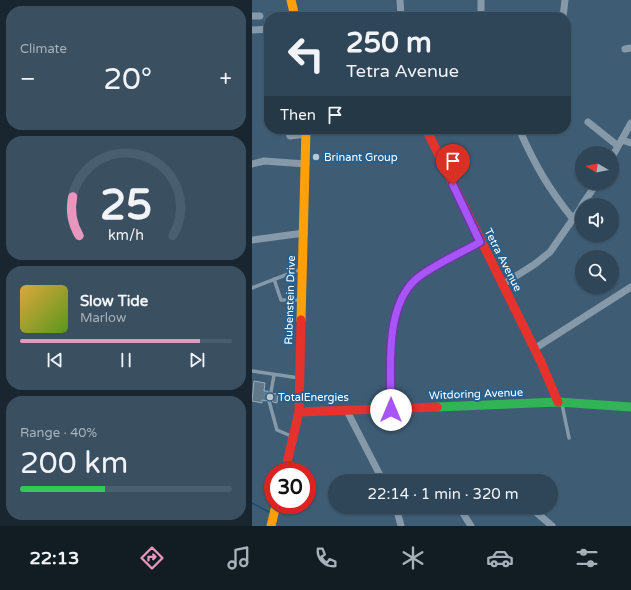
<!DOCTYPE html>
<html lang="en">
<head>
<meta charset="utf-8">
<style>
  :root { --surface:#2e4658; --page:#3a5061; --text:#f1f3f6; --muted:#a7b1ba; --line:#495e6e; --accent:#e797bd }
  body { margin:0; font-family:"Varela Round",sans-serif; background:var(--page); color:var(--text); height:100vh; display:flex; flex-direction:column; font-size:15px; white-space:nowrap }
  * { box-sizing:border-box; margin:0 }
  p { font-size:13px; color:var(--muted) }
  .icon { flex:none; width:22px; height:22px; fill:none; stroke:currentColor; stroke-width:2; stroke-linecap:round; stroke-linejoin:round }
  .map { position:relative; flex:1; overflow:hidden }
  .sheet { display:flex; flex-direction:column; gap:6px; padding:6px; background:#192630; width:252px }
  .sheet>* { flex:none }
  .banner { position:absolute; left:12px; top:12px; width:307px; height:122px; border-radius:16px; box-shadow:0 1px 3px #0004,0 0 0 1px var(--line); background:#2e4658; color:var(--text); overflow:hidden }
  .needle { width:26px; rotate:279deg }
  .buttons { position:absolute; left:323px; top:146px; display:grid; gap:8px }
  .buttons a { display:grid; place-items:center; width:44px; height:44px; border-radius:50%; background:var(--surface); box-shadow:0 1px 3px #0004,0 0 0 1px var(--line); font-size:20px }
  .speed { position:absolute; left:12px; top:462px; display:flex; gap:8px; font-size:20px; font-weight:700; text-align:center }
  .speed>* { display:grid; place-content:center; width:52px; height:52px; border-radius:50%; background:var(--surface); box-shadow:0 1px 3px #0004,0 0 0 1px var(--line); line-height:1 }
  .speed .limit { border:6px solid #d22; background:#fff; color:#111 }
  .pin { position:absolute; display:grid; place-items:center; width:34px; height:34px; color:#fff; margin:-41px -17px; border-radius:50% 50% 50% 0; rotate:-45deg; box-shadow:0 0 4px #0007 }
  .pin .icon { rotate:45deg }
  .me { position:absolute; width:44px; margin:-22px; rotate:0deg; stroke-linejoin:round; filter:drop-shadow(0 0 3px #0008) }
  .turn { display:flex; align-items:center; gap:14px; height:84px; padding:0 16px; font-size:18px }
  .turn .icon { width:52px; height:52px; stroke-width:2.5 }
  .turn b { display:block; font-size:28px; line-height:34px }
  .then { display:flex; align-items:center; height:38px; padding:0 16px; background:#0003; gap:8px; font-size:15px }
  .big { font-size:30px; font-weight:600; line-height:1.1 }
  .sheet .widget { flex:1; display:flex; flex-direction:column; justify-content:center; gap:6px; min-width:0; padding:0 14px; border-radius:16px; background:var(--page) }
  .sheet .dial { align-items:center; gap:0 }
  .dial svg { height:104px; overflow:visible; fill:none; stroke:var(--line); stroke-width:7; stroke-linecap:round; text-anchor:middle }
  .dial text { fill:var(--text); stroke:none }
  .song { display:flex; align-items:center; gap:12px }
  .cover { width:48px; height:48px; border-radius:6px; background:linear-gradient(135deg,hsl(40 70% 55%),hsl(90 70% 35%)) }
  .played { height:4px; border-radius:2px; background:linear-gradient(90deg,var(--accent) 85%,var(--line) 85%) }
  .keys { display:flex; justify-content:space-around; direction:ltr }
  .heat { display:flex; justify-content:space-between; align-items:center; font-size:22px; direction:ltr }
  .charge { height:6px; border-radius:3px; background:linear-gradient(90deg,#34c759 40%,var(--line) 0) }
  .trip { position:absolute; left:76px; top:474px; width:230px; height:40px; border-radius:20px; background:var(--surface); box-shadow:0 1px 3px #0004,0 0 0 1px var(--line); font-weight:600; line-height:40px; text-align:center }
  .tabs { display:flex; height:64px; justify-content:space-around; align-items:center; background:#121c23; color:var(--muted) }
  .tabs .icon { width:28px; height:28px }
  .tabs .on { color:var(--accent) }
  .tabs b { font-size:18px; color:var(--text) }
  main { display:flex; flex:1; min-height:0 }
  .map>svg:first-child { display:block }
</style>
</head>
<body>
<main>
<section class="sheet">
<div class="widget"><p>Climate</p>
<div class="heat"><a>−</a><b class="big">20°</b><a>+</a></div>
</div>
<div class="widget dial"><svg viewBox="0 0 100 80">
<path d="M14 69A42 42 0 1 1 86 69"/>
<path d="M14 69A42 42 0 0 1 9 39" stroke="#e797bd"/>
<text x="50" y="56" font-size="32" font-weight="700">25</text>
<text x="50" y="72" font-size="11">km/h</text>
</svg></div>
<div class="widget">
<div class="song"><i class="cover"></i><div><b>Slow Tide</b><p>Marlow</p></div></div>
<div class="played"></div>
<div class="keys"><svg class="icon" aria-label="previous" viewBox="0 0 24 24"><path d="M18 5L8 12l10 7zM5 5v14"/></svg><svg class="icon" aria-label="pause" viewBox="0 0 24 24"><path d="M8 5v14M16 5v14"/></svg><svg class="icon" aria-label="next" viewBox="0 0 24 24"><path d="M6 5l10 7-10 7zM19 5v14"/></svg></div>
</div>
<div class="widget"><p>Range · 40%</p><b class="big">200 km</b><div class="charge"></div></div>
</section>
<div class="map">
<svg width="379" height="526" viewBox="0 0 379 526">
  <rect width="100%" height="100%" fill="#3e5d75"/>
  <g fill="none" stroke-linecap="round" stroke-linejoin="round">
    <path stroke="#1f4a6e" stroke-width="1.5" d="M0 503 19 513"/>
  </g>
  <path fill="#61788a" stroke="#99abb8" d="M2 381 13 383 12 391H16L17 395 26 393 25 403 21 402 17 398 14 401 10 400V403L0 401Z"/>
  <g fill="none" stroke-linecap="round" stroke-linejoin="round">
    <path stroke="#8599a9" stroke-width="3.5" d="M22 279 29 300H49
      M0 288 49 269
      M0 371 47 378
      M19 392 22 375
      M17 401 25 430 39 436
      M310 404 317 438"/>
    <path stroke="#8599a9" stroke-width="7" d="M148 0 149 17
      M0 16H8
      M229 17V0
      M311 17 313 0
      M0 30 17 29
      M373 49 379 48
      M336 122 366 146
      M35 129 38 136 54 134
      M267 129C283 165 296 188 321 219
      M370 140 379 143
      M360 157 379 123
      M0 164 12 161 54 164
      M330 205 345 183
      M0 240 52 233
      M250 285 283 264 298 252 330 206
      M282 349 379 287
      M139 409C139 371 132 309 163 280 177 267 211 252 229 242
      M95 411 131 481
      M144 507 149 526
      M207 507 219 526
      M278 507 300 526"/>
    <path stroke="#30b455" stroke-width="9" d="M185 407 306 402 379 407"/>
    <path stroke="#ff9f0a" stroke-width="9" d="M39 0 43 17
      M49 320 54 129
      M19 526 24 505"/>
    <path stroke="#e5322d" stroke-width="9" d="M174 129 289 362 306 402
      M47 412 185 407
      M33 471 47 412 49 320"/>
  </g>
  <g fill="none" stroke-linecap="round" stroke-linejoin="round">
    <g stroke="#6d37a1" stroke-width="10">
      <path id="route" d="M139 410C139 371 132 309 163 280 177 267 211 252 228 242L201 185"/>
    </g>
    <use href="#route" stroke="#a855f7" stroke-width="7"/>
  </g>
  <g fill="#bbc6cf" stroke="#27608c" stroke-width="1.5">
    <circle cx="64" cy="157" r="4"/>
    <circle cx="18" cy="397" r="4"/>
  </g>
  <g text-anchor="middle" dominant-baseline="central" stroke-width="4" stroke-linejoin="round" paint-order="stroke">
    <g font-size="11" fill="#fff" stroke="#27608c" text-anchor="start">
      <text x="72" y="157">Brinant Group</text>
      <text x="26" y="397">TotalEnergies</text>
    </g>
    <g font-size="11" fill="#fff" stroke="#27608c">
      <text transform="translate(251 260) rotate(63)">Tetra Avenue</text>
      <text transform="translate(38 300) rotate(-88)">Rubenstein Drive</text>
      <text transform="translate(224 394) rotate(-2)">Witdoring Avenue</text>
    </g>
  </g>
</svg>
<div class="buttons">
<a><svg class="needle" viewBox="-14 -14 28 28"><path d="M0-13l5 13h-10z" fill="#e53935"/><path d="M0 13l5-13h-10z" fill="#a7b1ba"/></svg></a>
<a><svg class="icon" aria-label="sound" viewBox="0 0 24 24"><path d="M4 9h4l5-4v14l-5-4H4zM17 9q2 3 0 6"/></svg></a>
<a><svg class="icon" aria-label="search" viewBox="0 0 24 24"><circle cx="10" cy="10" r="6"/><path d="M15 15l6 6"/></svg></a>
</div>
<div class="speed"><div class="limit">30</div></div>
<div class="pin" style="left:201px;top:185px;background:#d93025"><svg class="icon" aria-label="arrive" viewBox="0 0 24 24"><path d="M6 21V4h12l-3 4 3 4H6"/></svg></div>
<svg class="me" style="left:139px;top:410px" viewBox="-20 -20 40 40"><circle r="19" fill="#fff"/><path d="M0-13L10 11 0 6-10 11z" fill="#a855f7"/></svg>
<div class="trip">22:14 · 1 min · 320 m</div>
<div class="banner">
<div class="turn"><svg class="icon" aria-label="left" viewBox="0 0 24 24"><path d="M17 20v-9H6M10 6l-5 5 5 5"/></svg><div><b>250 m</b>Tetra Avenue</div></div>
<div class="then">Then<svg class="icon" aria-label="arrive" viewBox="0 0 24 24"><path d="M6 21V4h12l-3 4 3 4H6"/></svg></div>
</div>
</div>
</main>
<nav class="tabs">
<b>22:13</b>
<svg class="icon on" aria-label="directions" viewBox="0 0 24 24"><path d="M12 3l9 9-9 9-9-9zM9 14v-3h6M13 9l2 2-2 2"/></svg>
<svg class="icon" aria-label="music" viewBox="0 0 24 24"><path d="M9 18V5l10-2v13"/><circle cx="6" cy="18" r="3"/><circle cx="16" cy="16" r="3"/></svg>
<svg class="icon" aria-label="phone" viewBox="0 0 24 24"><path d="M5 4h4l2 5-3 2q2 4 5 5l2-3 5 2v4C11 20 4 13 5 4z"/></svg>
<svg class="icon" aria-label="climate" viewBox="0 0 24 24"><path d="M12 3v18M4 7l16 10M4 17L20 7"/></svg>
<svg class="icon" aria-label="car" viewBox="0 0 24 24"><path d="M5 17H2v-5l4-1 3-4h7l3 4 3 1v5h-3M9 17h6M6 11h13"/><circle cx="7" cy="17" r="2"/><circle cx="17" cy="17" r="2"/></svg>
<svg class="icon" aria-label="filters" viewBox="0 0 24 24"><path d="M4 7h16M4 17h16"/><circle cx="9" cy="7" r="2"/><circle cx="15" cy="17" r="2"/></svg>
</nav>
</body>
</html>
